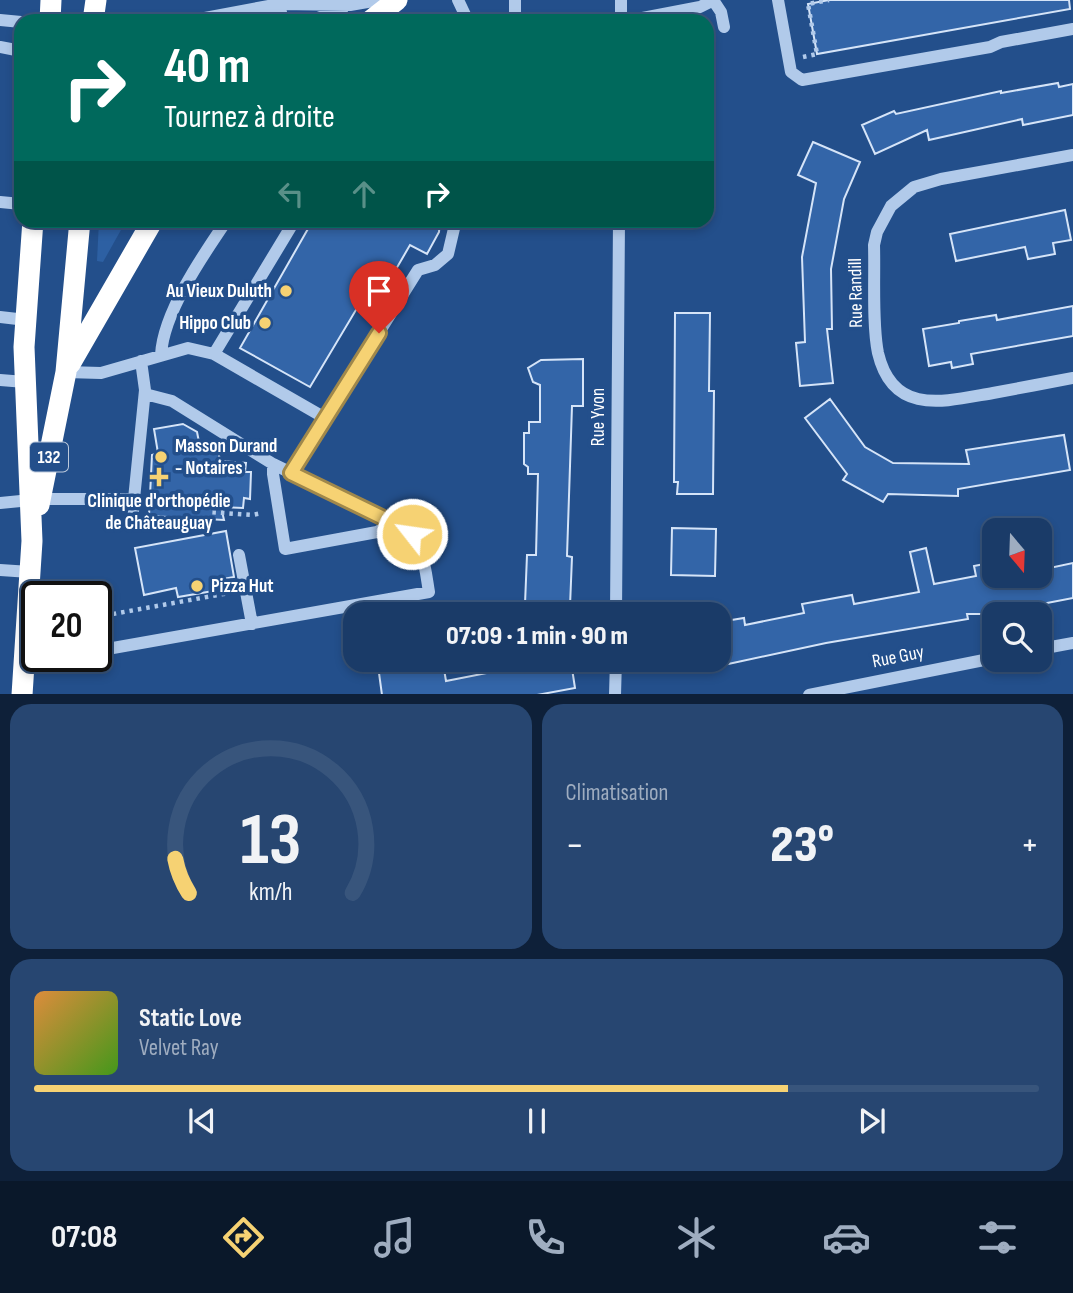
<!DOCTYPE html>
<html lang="fr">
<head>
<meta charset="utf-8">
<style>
  :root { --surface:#1a3b68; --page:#274671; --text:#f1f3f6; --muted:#9fadc0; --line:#38557c; --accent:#f6d273 }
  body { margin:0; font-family:"Sofia Sans Condensed",sans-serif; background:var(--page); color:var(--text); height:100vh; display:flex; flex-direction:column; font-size:26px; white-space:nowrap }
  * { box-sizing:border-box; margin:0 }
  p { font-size:23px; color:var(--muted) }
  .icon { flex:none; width:38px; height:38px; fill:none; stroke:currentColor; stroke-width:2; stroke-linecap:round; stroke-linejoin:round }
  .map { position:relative; height:694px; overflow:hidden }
  .sheet { display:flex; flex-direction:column; gap:10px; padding:10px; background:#0e2039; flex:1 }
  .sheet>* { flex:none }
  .banner { position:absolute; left:14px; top:14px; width:700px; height:214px; border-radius:21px; box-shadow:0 4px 10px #0003,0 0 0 2px var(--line); background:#00695c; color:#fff; overflow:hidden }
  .needle { width:46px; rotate:161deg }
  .fabs { position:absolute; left:982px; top:518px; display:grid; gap:14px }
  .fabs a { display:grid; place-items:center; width:70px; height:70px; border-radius:14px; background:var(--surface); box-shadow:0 4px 10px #0003,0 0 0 2px var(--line); font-size:35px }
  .speed { position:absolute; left:21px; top:581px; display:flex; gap:14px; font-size:35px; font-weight:700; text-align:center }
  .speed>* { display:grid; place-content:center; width:91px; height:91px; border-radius:50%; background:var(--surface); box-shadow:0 4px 10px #0003,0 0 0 2px var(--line); line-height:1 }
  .speed .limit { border:4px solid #111; border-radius:10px; background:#fff; color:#111 }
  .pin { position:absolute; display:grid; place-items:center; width:60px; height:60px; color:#fff; margin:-72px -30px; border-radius:50% 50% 50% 0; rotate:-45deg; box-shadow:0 0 7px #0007 }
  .pin .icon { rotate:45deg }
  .me { position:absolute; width:77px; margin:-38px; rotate:300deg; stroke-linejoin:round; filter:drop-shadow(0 0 5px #0008) }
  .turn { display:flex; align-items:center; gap:24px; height:147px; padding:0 35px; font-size:32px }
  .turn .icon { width:91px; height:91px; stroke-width:2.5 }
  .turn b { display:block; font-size:49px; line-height:60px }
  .lanes { display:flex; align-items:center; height:66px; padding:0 35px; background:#0003; justify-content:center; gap:35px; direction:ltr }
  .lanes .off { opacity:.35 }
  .big { font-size:52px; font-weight:800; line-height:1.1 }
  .sheet .widget { flex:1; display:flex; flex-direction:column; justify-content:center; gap:10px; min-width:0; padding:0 24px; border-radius:21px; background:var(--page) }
  .sheet .dial { align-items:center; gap:0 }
  .dial svg { height:182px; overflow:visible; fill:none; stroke:var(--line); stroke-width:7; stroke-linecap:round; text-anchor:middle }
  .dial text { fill:var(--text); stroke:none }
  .song { display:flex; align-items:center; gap:21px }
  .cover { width:84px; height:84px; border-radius:10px; background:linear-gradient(135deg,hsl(30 70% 55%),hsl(100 70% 35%)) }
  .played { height:7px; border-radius:4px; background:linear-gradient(90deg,var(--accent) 75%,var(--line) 75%) }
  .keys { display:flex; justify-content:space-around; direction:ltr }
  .heat { display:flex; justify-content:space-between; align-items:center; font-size:38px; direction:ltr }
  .sheet .tiles { flex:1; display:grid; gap:10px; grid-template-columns:1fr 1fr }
  .widget:last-child { grid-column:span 2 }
  .trip { position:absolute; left:343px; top:602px; width:388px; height:70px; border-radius:21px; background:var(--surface); box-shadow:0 4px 10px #0003,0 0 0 2px var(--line); font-weight:800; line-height:70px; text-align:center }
  .menu { display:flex; height:112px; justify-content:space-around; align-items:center; background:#0a182a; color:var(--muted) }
  .menu .icon { width:49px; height:49px }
  .menu .current { color:var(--accent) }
  .menu b { font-size:32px; color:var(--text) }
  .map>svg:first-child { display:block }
</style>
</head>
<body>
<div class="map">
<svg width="1073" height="695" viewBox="0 0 1073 695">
  <rect width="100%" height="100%" fill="#234f8b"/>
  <path fill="#2d60a3" d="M99 221H126L103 262 97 261Z"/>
  <path fill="#3365a8" stroke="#d5e4f8" stroke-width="2" d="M829 0H1069L1070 9 817 54 808 4Z
    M1058 83 1059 87 1073 84V115L1023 125 1022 119 929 140 927 130 875 154 862 125 894 111 896 114 1001 91V93Z
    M813 142 860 162 844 199 831 269 832 329H827L833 383 800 386 796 343 805 342 802 257 816 183 798 175Z
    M1065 210 1071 240 1053 243 1055 254 1028 259 1025 247 956 261 950 234Z
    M313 220H440L439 232 427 254 410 245 384 290 372 283 310 387 240 348Z
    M1073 306V336L971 354 973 364 952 368 951 362 929 366 923 329 959 323V321L996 315 997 320Z
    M675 313H710L709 391H714L713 494H677L678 482H674Z
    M583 359V406H572L567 556 572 557 570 606 525 604 527 555H536L538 474H528V467L524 464V433H529V422H540V385L533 382 528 368 541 360Z
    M830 399 865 447 893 463 969 464 966 450 1064 435 1070 470 958 489V496L888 494 883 502 843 480 847 474 805 418Z
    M183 424 197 432 200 447 217 444 220 461 246 463 245 472H251L250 499 244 498 243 508 221 507 224 520 149 516 152 455 158 453 154 429Z
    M672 528 716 529 715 576 671 575Z
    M226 531 234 577 217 580 219 590 178 597 176 588 144 595 135 548Z
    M926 548 934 584 976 576 974 566 994 562V576H1040V570L1073 563V598L1021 608 1022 611 1009 614H994V621L987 622 985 614H967L968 619 826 643 719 666V622L744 618 745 625 804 613 802 604 852 595 854 604 919 592 910 552Z
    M496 660H508L509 667 519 665V670L571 662 575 688 537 695H382L379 673 443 663 446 681 487 673 486 662Z"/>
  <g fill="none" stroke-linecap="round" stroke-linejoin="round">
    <path stroke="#b1caea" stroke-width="4.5" stroke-dasharray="3.5 5" stroke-linecap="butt" d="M803 57 817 54 808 4 829 0
      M211 506 210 512 252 515 262 513
      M96 617 229 593"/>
    <path stroke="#b1caea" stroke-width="12" d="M278 0 283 21
      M458 0 468 21
      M515 0V21
      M713 0 721 12 724 27
      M778 0 791 72 802 80 990 47 1001 42 1073 29
      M0 20 21 22
      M189 21 279 4 350 5 379 0
      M310 21 343 8
      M621 21V0
      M627 21 700 7 714 0
      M0 47 21 51
      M1073 155 941 179 914 187 891 206 877 232 874 245C875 276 872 324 878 353 893 417 946 401 993 393 1020 388 1046 383 1073 378
      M0 202 21 204
      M0 317 26 320
      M214 354 325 418
      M161 355C163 313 203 255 227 220
      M66 372 101 373 188 348 214 354 295 220
      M0 380 25 382
      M273 464V474L285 549 377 532 384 528 388 520
      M291 473 418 270 435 265 448 254 456 220
      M0 503 41 499H134L145 390 141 361
      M132 524 134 499
      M239 555 252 624
      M0 570 30 572
      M616 614 619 220
      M1040 649 1073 643
      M96 651 429 592C425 568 424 545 404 528L273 464 172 401 145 394
      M615 695 616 660
      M809 695 994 658"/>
    <path stroke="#fff" stroke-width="21" d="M50 21 51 0
      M93 21 96 0
      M370 21 397 0
      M70 364 153 220
      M39 505 66 372 80 220
      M22 695 32 541 24 347 33 220"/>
  </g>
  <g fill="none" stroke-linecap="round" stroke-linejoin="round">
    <g stroke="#a0884b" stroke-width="18">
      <path id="route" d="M379 333 291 473 404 528 412 534"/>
    </g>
    <use href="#route" stroke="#f6d273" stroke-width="12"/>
  </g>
  <g fill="#f6d273" stroke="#234f8b" stroke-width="2.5">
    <circle cx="286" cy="291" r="7"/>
    <circle cx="265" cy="323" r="7"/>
    <circle cx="161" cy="457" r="7"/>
    <path d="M155.5 466.5h7v7h7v7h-7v7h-7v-7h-7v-7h7z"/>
    <circle cx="197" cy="586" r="7"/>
  </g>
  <g text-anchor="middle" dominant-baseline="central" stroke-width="7" stroke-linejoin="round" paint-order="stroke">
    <rect fill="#234f8b" stroke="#bdcadc" stroke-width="2" x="30" y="442.5" width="38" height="29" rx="5"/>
    <g font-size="18" font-weight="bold" fill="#fff">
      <text x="49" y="457">132</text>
    </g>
    <g font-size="19" font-weight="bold" fill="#fff" stroke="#234f8b" text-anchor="end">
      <text x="272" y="291">Au Vieux Duluth</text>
      <text x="251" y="323">Hippo Club</text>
      <text x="175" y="446" text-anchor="start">Masson Durand<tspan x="175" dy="22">- Notaires</tspan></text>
      <text x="159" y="501" text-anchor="middle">Clinique d'orthopédie<tspan x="159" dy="22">de Châteauguay</tspan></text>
      <text x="211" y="586" text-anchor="start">Pizza Hut</text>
    </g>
    <g font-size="19" fill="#fff" stroke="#234f8b">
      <text transform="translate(856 293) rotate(-91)">Rue Randill</text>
      <text transform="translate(598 417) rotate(-90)">Rue Yvon</text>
      <text transform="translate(898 657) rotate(-11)">Rue Guy</text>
    </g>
  </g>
</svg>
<div class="fabs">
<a><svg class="needle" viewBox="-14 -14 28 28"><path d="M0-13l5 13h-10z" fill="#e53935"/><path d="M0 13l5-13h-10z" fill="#9fadc0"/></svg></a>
<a><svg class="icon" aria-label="search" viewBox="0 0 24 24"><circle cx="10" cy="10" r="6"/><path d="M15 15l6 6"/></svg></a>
</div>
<div class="speed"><div class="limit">20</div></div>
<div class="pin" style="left:379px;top:333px;background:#d93025"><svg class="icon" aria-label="arrive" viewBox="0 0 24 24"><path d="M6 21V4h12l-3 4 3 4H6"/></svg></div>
<svg class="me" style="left:412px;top:534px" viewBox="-20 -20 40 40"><circle r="17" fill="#f6d273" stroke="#fff" stroke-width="3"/><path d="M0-11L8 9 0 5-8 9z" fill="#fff"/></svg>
<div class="trip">07:09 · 1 min · 90 m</div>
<div class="banner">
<div class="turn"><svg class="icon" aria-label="right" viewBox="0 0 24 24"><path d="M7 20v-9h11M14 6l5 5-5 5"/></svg><div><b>40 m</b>Tournez à droite</div></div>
<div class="lanes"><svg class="icon off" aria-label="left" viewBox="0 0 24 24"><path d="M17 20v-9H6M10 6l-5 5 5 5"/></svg><svg class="icon off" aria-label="ahead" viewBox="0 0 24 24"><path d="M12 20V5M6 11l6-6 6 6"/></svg><svg class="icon" aria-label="right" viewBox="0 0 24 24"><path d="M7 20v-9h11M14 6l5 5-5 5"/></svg></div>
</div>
</div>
<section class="sheet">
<div class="tiles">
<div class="widget dial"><svg viewBox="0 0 100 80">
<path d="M14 69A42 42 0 1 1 86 69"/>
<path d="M14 69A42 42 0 0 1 8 54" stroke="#f6d273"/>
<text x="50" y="56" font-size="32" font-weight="700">13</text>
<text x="50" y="72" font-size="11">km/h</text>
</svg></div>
<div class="widget"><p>Climatisation</p>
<div class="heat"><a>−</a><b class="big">23°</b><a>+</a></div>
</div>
<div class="widget">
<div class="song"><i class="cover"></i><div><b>Static Love</b><p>Velvet Ray</p></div></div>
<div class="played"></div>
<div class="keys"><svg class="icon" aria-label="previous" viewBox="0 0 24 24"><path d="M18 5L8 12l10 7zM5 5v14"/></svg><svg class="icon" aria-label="pause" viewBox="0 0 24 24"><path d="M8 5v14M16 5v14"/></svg><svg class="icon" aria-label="next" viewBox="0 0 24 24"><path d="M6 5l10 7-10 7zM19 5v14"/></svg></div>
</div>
</div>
</section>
<nav class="menu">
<b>07:08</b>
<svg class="icon current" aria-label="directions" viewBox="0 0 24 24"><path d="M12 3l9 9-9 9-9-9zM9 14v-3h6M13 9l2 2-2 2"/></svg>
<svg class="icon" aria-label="music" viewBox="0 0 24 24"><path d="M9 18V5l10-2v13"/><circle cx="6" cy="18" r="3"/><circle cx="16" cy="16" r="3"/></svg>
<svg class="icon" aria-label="phone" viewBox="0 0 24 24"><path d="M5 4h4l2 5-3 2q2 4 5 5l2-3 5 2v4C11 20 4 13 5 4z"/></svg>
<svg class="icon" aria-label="climate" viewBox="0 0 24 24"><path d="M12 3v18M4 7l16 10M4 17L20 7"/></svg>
<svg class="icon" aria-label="car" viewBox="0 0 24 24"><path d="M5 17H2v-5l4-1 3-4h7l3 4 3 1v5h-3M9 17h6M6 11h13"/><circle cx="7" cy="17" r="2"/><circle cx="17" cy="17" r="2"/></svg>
<svg class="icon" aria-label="filters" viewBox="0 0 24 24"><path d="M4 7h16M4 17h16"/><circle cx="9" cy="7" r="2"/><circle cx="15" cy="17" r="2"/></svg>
</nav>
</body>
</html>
